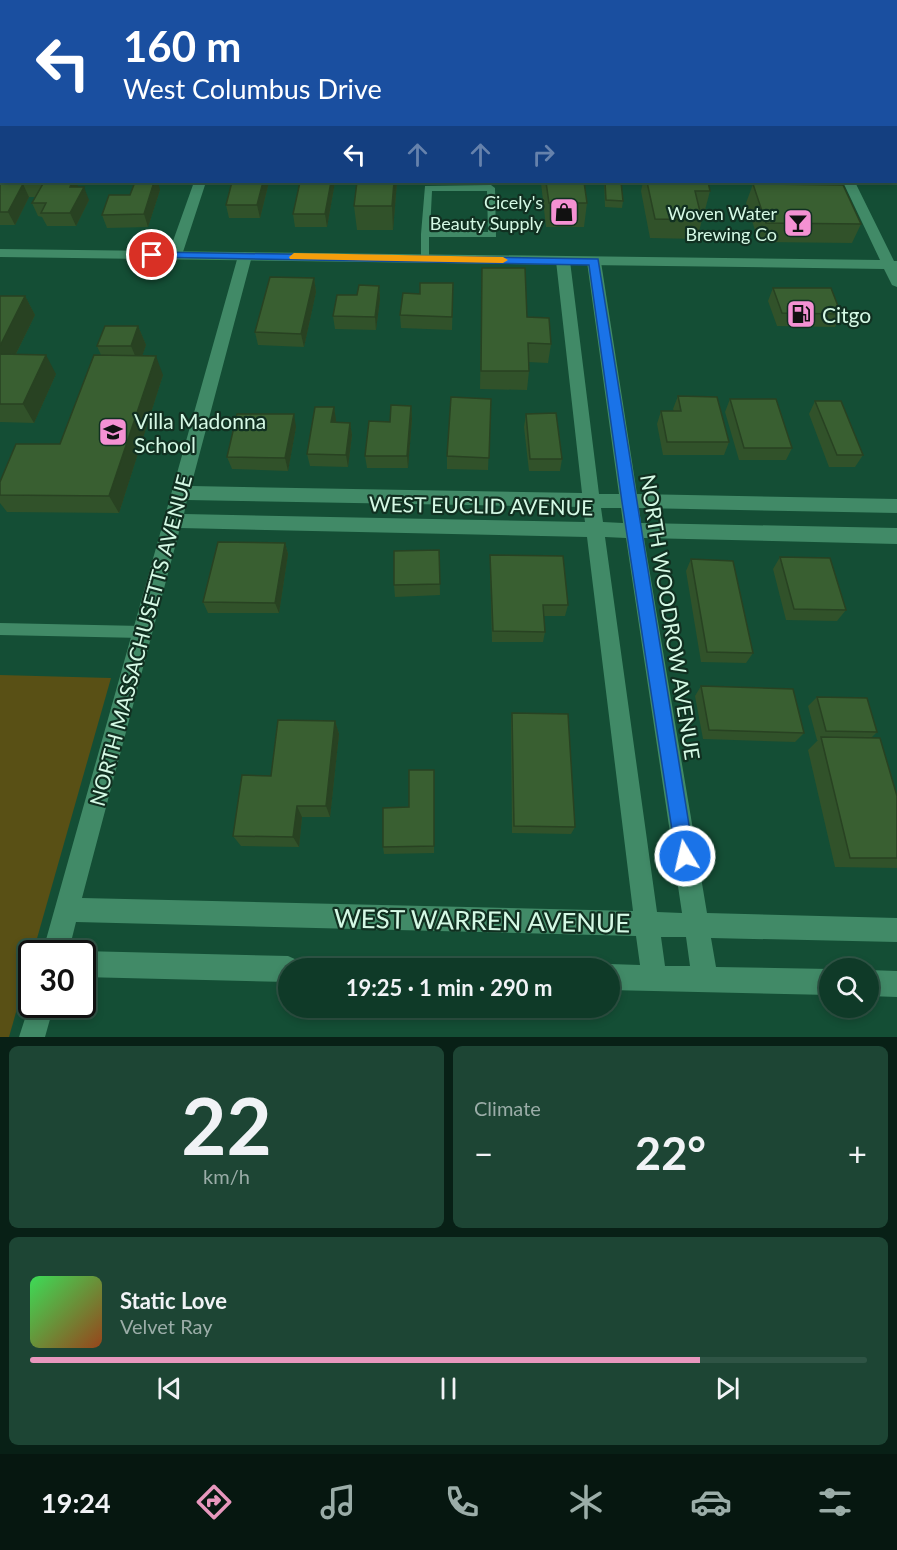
<!DOCTYPE html>
<html lang="en">
<head>
<meta charset="utf-8">
<style>
  :root { --surface:#0f3a28; --page:#1d4534; --text:#f1f3f6; --muted:#9bada8; --line:#2f5445; --accent:#e797bd }
  body { margin:0; font-family:Lato,sans-serif; background:var(--page); color:var(--text); height:100vh; display:flex; flex-direction:column; font-size:22px; white-space:nowrap }
  * { box-sizing:border-box; margin:0 }
  p { font-size:20px; color:var(--muted) }
  .icon { flex:none; width:33px; height:33px; fill:none; stroke:currentColor; stroke-width:2; stroke-linecap:round; stroke-linejoin:round }
  .map { position:relative; height:1037px; overflow:hidden }
  .drawer { display:flex; flex-direction:column; gap:9px; padding:9px; background:#082016; flex:1 }
  .drawer>* { flex:none }
  .banner { position:absolute; left:0px; top:0px; width:897px; height:183px; box-shadow:0 3px 9px #0003,0 0 0 2px var(--line); background:#1a4fa0; color:#fff; overflow:hidden }
  .controls { position:absolute; left:819px; top:958px; display:grid; gap:12px }
  .controls a { display:grid; place-items:center; width:60px; height:60px; border-radius:50%; background:var(--surface); box-shadow:0 3px 9px #0003,0 0 0 2px var(--line); font-size:30px }
  .speed { position:absolute; left:18px; top:940px; display:flex; gap:12px; font-size:30px; font-weight:700; text-align:center }
  .speed>* { display:grid; place-content:center; width:78px; height:78px; border-radius:50%; background:var(--surface); box-shadow:0 3px 9px #0003,0 0 0 2px var(--line); line-height:1 }
  .speed .limit { border:3px solid #111; border-radius:9px; background:#fff; color:#111 }
  .pin { position:absolute; display:grid; place-items:center; width:51px; height:51px; color:#fff; margin:-26px; border:3px solid #fff; border-radius:50%; box-shadow:0 2px 6px #0007 }
  .me { position:absolute; width:66px; margin:-33px; rotate:351deg; stroke-linejoin:round; filter:drop-shadow(0 0 4px #0008) }
  .turn { display:flex; align-items:center; gap:21px; height:126px; padding:0 24px; font-size:27px }
  .turn .icon { width:78px; height:78px; stroke-width:2.5 }
  .turn b { display:block; font-size:42px; line-height:51px }
  .lanes { display:flex; align-items:center; height:57px; padding:0 24px; background:#0003; justify-content:center; gap:30px; direction:ltr }
  .lanes .off { opacity:.35 }
  .big { font-size:45px; font-weight:700; line-height:1.1 }
  .drawer .tile { flex:1; display:flex; flex-direction:column; justify-content:center; gap:9px; min-width:0; padding:0 21px; border-radius:9px; background:var(--page) }
  .drawer .dial { align-items:center; gap:0 }
  .dial b { font-size:78px; line-height:1 }
  .song { display:flex; align-items:center; gap:18px }
  .cover { width:72px; height:72px; border-radius:9px; background:linear-gradient(135deg,hsl(130 70% 55%),hsl(20 70% 35%)) }
  .played { height:6px; border-radius:3px; background:linear-gradient(90deg,var(--accent) 80%,var(--line) 80%) }
  .keys { display:flex; justify-content:space-around; direction:ltr }
  .heat { display:flex; justify-content:space-between; align-items:center; font-size:33px; direction:ltr }
  .drawer .tiles { flex:1; display:grid; gap:9px; grid-template-columns:1fr 1fr }
  .tile:last-child { grid-column:span 2 }
  .trip { position:absolute; left:278px; top:958px; width:342px; height:60px; border-radius:30px; background:var(--surface); box-shadow:0 3px 9px #0003,0 0 0 2px var(--line); font-weight:700; line-height:60px; text-align:center }
  .tabs { display:flex; height:96px; justify-content:space-around; align-items:center; background:#061710; color:var(--muted) }
  .tabs .icon { width:42px; height:42px }
  .tabs .current { color:var(--accent) }
  .tabs b { font-size:27px; color:var(--text) }
  .map>svg:first-child { display:block }
</style>
</head>
<body>
<div class="map">
<svg width="897" height="1037" viewBox="0 0 897 1037">
  <rect width="100%" height="100%" fill="#144e35"/>
  <path fill="#595015" d="M0 675 111 678 9 1037H0Z"/>
  <g fill="none" stroke-linecap="round" stroke-linejoin="round">
    <path fill="#418a67" fill-rule="evenodd" d="M882 0H888L889 2H883Z
      M0 13H2V17H0Z
      M896 14H897V20H896Z
      M0 156H2V160H0Z
      M491 185 495 188 496 237H429V259L427 261H421V234L425 186ZM432 191H487L488 232 430 231Z
      M0 623 142 626 147 628 149 632 147 636 142 638 0 635Z"/>
    <path fill="#418a67" fill-rule="evenodd" d="M259 0H269V2H259Z
      M0 77H2V83H0Z
      M896 85H897V91H896Z
      M194 182H206L182 255 175 259 170 258 168 255Z
      M245 252 252 256 191 486 582 493 556 261 563 257 570 261 599 494H619L587 262 594 258 601 262 637 494 897 499V513L639 508 641 523 897 528V544L644 538 707 913 897 918V942L711 938 716 967 830 969V995L609 990V969L600 968 609 964 640 965 636 936 76 922 68 954H42L238 256ZM187 500 583 507 585 522 184 514ZM601 508H621L623 523 603 522ZM180 528 587 537 633 911 82 898ZM605 537 626 538 682 913 657 912ZM661 937H686L690 966H665Z
      M82 951 288 956 297 960 301 969H288V982L82 977V954H76Z
      M868 970 897 971V997L868 996Z
      M32 997V1005H54L45 1037H19Z"/>
    <path fill="#418a67" fill-rule="evenodd" d="M757 0H767V2H757Z
      M843 182H855L894 261H897V287L892 285 884 269 0 257V249L880 260Z"/>
  </g>
  <path fill="#31522a" d="M121 0H146L145 2H121Z
    M155 0H181L180 1H156Z
    M472 0H502V2H472Z
    M798 0H845L844 2H799Z
    M0 26H2V57H0Z
    M896 45H897V74H896Z
    M0 87H2V125H0Z
    M896 90H897V118H896Z
    M896 157H897V185L895 182Z
    M0 166 2 182H76L78 187 89 200 76 226H47L42 217 38 216 32 203 35 197H29L15 225H0Z
    M232 182H269L260 218H229L226 205Z
    M300 182H335L327 227H295L293 214Z
    M357 182H584L587 203 584 227H546L541 183 397 182 393 230H357L354 206Z
    M604 182H621L623 201 622 208 605 207Z
    M643 182H708L710 191 705 210H700L702 220 697 239 650 238 641 191Z
    M753 184 861 224 852 243 759 242 746 203Z
    M160 190 148 227 107 228 102 215 130 195Z
    M482 268 551 344 548 363 528 362 529 371 527 390 480 389Z
    M314 278 316 292 304 347 258 345 255 332Z
    M379 286 380 299 376 330 335 329 333 316 357 295Z
    M773 288 841 314 835 327 777 326 768 301Z
    M0 296H25L35 315 16 354 56 374 34 423 0 422Z
    M453 297 452 330 401 328 400 315Z
    M138 326 146 345 142 356 163 375 119 513 7 512 0 503V482L60 444 101 355 97 346Z
    M678 396 729 442 724 455H663L657 424 661 411H674L673 409Z
    M491 399 488 470 447 469V456Z
    M730 399 792 448 786 460H739L725 412Z
    M815 401 863 455 855 467H829L809 414Z
    M411 406 412 419 408 468H367L365 456 390 422Z
    M334 407 336 422 350 423 352 435 348 467 310 466 307 454Z
    M526 414 562 459 560 471H529L524 427Z
    M296 427 288 471 232 469 227 457Z
    M285 543 288 554 279 613H208L203 602Z
    M439 550 440 595 395 597 394 585Z
    M490 555 568 605 565 616H544L545 632 543 642H492L490 567Z
    M780 557 846 610 837 621 786 620 773 569Z
    M691 559 753 653 746 663 701 662 686 571Z
    M701 686 804 733 795 742 703 739 695 696Z
    M817 697 877 732 871 738 897 796V868L835 867 808 750 818 740H817L808 706Z
    M512 713 575 827 571 834 512 833 511 723Z
    M335 721 339 734 330 817H302L299 847 241 846 233 836 271 776Z
    M434 770V853L384 854 383 847Z"/>
  <path fill="#284222" d="M72 182H76L80 191 70 187Z
    M154 182H158L160 190 148 227 144 214Z
    M263 182H269L260 218 257 205Z
    M331 182H335L327 227 325 214Z
    M394 182H397L393 230 392 206Z
    M23 184 29 197 15 225 8 212Z
    M84 187 89 200 76 226 70 213Z
    M314 278 316 292 304 347 301 334Z
    M379 286 380 299 376 330 375 317Z
    M25 296 35 315 7 372 0 360V346Z
    M138 326 146 345 139 365 131 346Z
    M46 355 56 374 34 423 23 404Z
    M156 356 163 375 119 513 109 496Z
    M411 406 412 419 408 468 407 456Z
    M334 407 336 420 334 435 331 422Z
    M294 414 296 427 288 471 285 458Z
    M350 423 352 435 348 467 346 455Z
    M285 543 288 554 279 613 275 603Z
    M335 721 339 734 330 817 326 806Z
    M297 806 302 817 299 847 293 837Z"/>
  <path fill="#395f31" stroke="#284222" stroke-width="1.5" d="M443 0H465V2H444Z
    M0 26H2V45H0Z
    M896 45H897V61H896Z
    M0 87H2V112H0Z
    M896 90H897V106H896Z
    M896 157H897V166H896Z
    M0 166H2V182H42L41 184H23L8 212H0Z
    M44 182H72L70 187H84L70 213H41L46 203H32Z
    M135 182H154L144 214 102 215 109 195H130Z
    M232 182H263L257 205H226Z
    M300 182H331L325 214H293Z
    M357 182H394L392 206H354Z
    M546 182H584L587 203H549Z
    M605 182H621L623 201 606 200Z
    M647 182H708L710 191H695L702 220 655 219Z
    M753 184 843 185 861 224 766 223Z
    M482 268H525L527 317 549 318 551 344 528 343 529 371H481Z
    M270 277 314 278 301 334 255 332Z
    M420 283H453L452 317 400 315 403 293 420 294Z
    M359 285 379 286 375 317 333 316 337 295H357Z
    M773 288H831L841 314 782 313Z
    M0 296H25L0 346Z
    M105 326H138L131 346H97Z
    M0 354 46 355 23 404H0Z
    M94 355 156 356 109 496 0 495V482L16 444H60Z
    M678 396 717 397 729 442H667L661 411H681Z
    M451 397 491 399 489 458 447 456Z
    M730 399H776L792 448H744Z
    M815 401H841L863 455H837Z
    M391 405 411 406 407 456H365L369 421 390 422Z
    M315 407H334L331 422 350 423 346 455 307 454Z
    M556 413 562 459H530L526 414Z
    M237 414H294L285 458 227 457Z
    M218 542 285 543 275 603 203 602Z
    M439 550 440 584 394 585V551Z
    M490 555 563 556 568 605H543L545 632 493 631Z
    M780 557 830 558 846 610 794 609Z
    M691 559 733 561 753 653 707 652Z
    M701 686 793 689 804 733 709 730Z
    M817 697 867 698 877 732 826 731Z
    M512 713 568 714 575 827 514 826Z
    M278 720 335 721 326 806H297L293 837 233 836 242 775 271 776Z
    M821 737 880 738 897 796V858H850Z
    M409 770H434V846L383 847V808L409 807Z"/>
  <path fill="#1a73e8" stroke="#114b97" stroke-width="1.5" d="M152 252 598 259 694 856 691 863 685 865 678 863 676 856 622 502 589 265 148 257 146 255Z"/>
  <path fill="#f59e0b" d="M294 253 503 257 508 260 503 263 290 259 289 257Z"/>
  <defs>
    <g id="shop-square" transform="scale(1.5)"><rect x="-9" y="-9" width="18" height="18" rx="4" fill="#f491d3" stroke="#113021"/><path d="M-5-2.5h2.3a2.7 3.5 0 0 1 5.4 0H5L5.5 6h-11ZM-1.5-2.5h3a1.5 2.3 0 0 0-3 0Z" fill="#111"/></g>
    <g id="bar-square" transform="scale(1.5)"><rect x="-9" y="-9" width="18" height="18" rx="4" fill="#f491d3" stroke="#113021"/><path d="M-6-5H6L.8 .8V4.5H3.5V6h-7V4.5H-.8V.8Z" fill="#111"/></g>
    <g id="fuel-square" transform="scale(1.5)"><rect x="-9" y="-9" width="18" height="18" rx="4" fill="#f491d3" stroke="#113021"/><path d="M-5.5-6h7V0h2V4h1.3V-2.5L3-4.5l.8-.8L6-3V5H2.5V1h-1V6h-7ZM-4.2-4.7v3.2H.2V-4.7Z" fill="#111"/></g>
    <g id="school-square" transform="scale(1.5)"><rect x="-9" y="-9" width="18" height="18" rx="4" fill="#f491d3" stroke="#113021"/><path d="M0-5L7-2L0 1L-7-2ZM-4 1L0 2.5L4 1V4Q0 6-4 4Z" fill="#111"/></g>
  </defs>
  <g fill-rule="evenodd">
    <use href="#shop-square" x="564" y="212"/>
    <use href="#bar-square" x="798" y="223"/>
    <use href="#fuel-square" x="801" y="314"/>
    <use href="#school-square" x="113" y="432"/>
  </g>
  <g text-anchor="middle" dominant-baseline="central" stroke-width="4.5" stroke-linejoin="round" paint-order="stroke">
    <g font-size="18" fill="#d5f9e5" stroke="#113021" text-anchor="end">
      <text x="543" y="202">Cicely's<tspan x="543" dy="21">Beauty Supply</tspan></text>
      <text x="777" y="213">Woven Water<tspan x="777" dy="21">Brewing Co</tspan></text>
    </g>
    <g font-size="21" fill="#d5f9e5" stroke="#113021" text-anchor="start">
      <text x="822" y="314">Citgo</text>
      <text x="134" y="420">Villa Madonna<tspan x="134" dy="24">School</tspan></text>
    </g>
    <g font-size="21" fill="#d5f9e5" stroke="#113021">
      <text transform="translate(481 505) rotate(1)">WEST EUCLID AVENUE</text>
      <text transform="translate(671 617) rotate(81)">NORTH WOODROW AVENUE</text>
      <text transform="translate(140 640) rotate(-75)">NORTH MASSACHUSETTS AVENUE</text>
    </g>
    <g font-size="26" fill="#d5f9e5" stroke="#113021">
      <text transform="translate(482 920) rotate(1)">WEST WARREN AVENUE</text>
    </g>
  </g>
</svg>
<div class="controls">
<a><svg class="icon" aria-label="search" viewBox="0 0 24 24"><circle cx="10" cy="10" r="6"/><path d="M15 15l6 6"/></svg></a>
</div>
<div class="speed"><div class="limit">30</div></div>
<div class="pin" style="left:152px;top:255px;background:#d93025"><svg class="icon" aria-label="arrive" viewBox="0 0 24 24"><path d="M6 21V4h12l-3 4 3 4H6"/></svg></div>
<svg class="me" style="left:685px;top:856px" viewBox="-20 -20 40 40"><circle r="17" fill="#1a73e8" stroke="#fff" stroke-width="3"/><path d="M0-11L8 9 0 5-8 9z" fill="#fff"/></svg>
<div class="trip">19:25 · 1 min · 290 m</div>
<div class="banner">
<div class="turn"><svg class="icon" aria-label="left" viewBox="0 0 24 24"><path d="M17 20v-9H6M10 6l-5 5 5 5"/></svg><div><b>160 m</b>West Columbus Drive</div></div>
<div class="lanes"><svg class="icon" aria-label="left" viewBox="0 0 24 24"><path d="M17 20v-9H6M10 6l-5 5 5 5"/></svg><svg class="icon off" aria-label="ahead" viewBox="0 0 24 24"><path d="M12 20V5M6 11l6-6 6 6"/></svg><svg class="icon off" aria-label="ahead" viewBox="0 0 24 24"><path d="M12 20V5M6 11l6-6 6 6"/></svg><svg class="icon off" aria-label="right" viewBox="0 0 24 24"><path d="M7 20v-9h11M14 6l5 5-5 5"/></svg></div>
</div>
</div>
<section class="drawer">
<div class="tiles">
<div class="tile dial"><b>22</b><p>km/h</p></div>
<div class="tile"><p>Climate</p>
<div class="heat"><a>−</a><b class="big">22°</b><a>+</a></div>
</div>
<div class="tile">
<div class="song"><i class="cover"></i><div><b>Static Love</b><p>Velvet Ray</p></div></div>
<div class="played"></div>
<div class="keys"><svg class="icon" aria-label="previous" viewBox="0 0 24 24"><path d="M18 5L8 12l10 7zM5 5v14"/></svg><svg class="icon" aria-label="pause" viewBox="0 0 24 24"><path d="M8 5v14M16 5v14"/></svg><svg class="icon" aria-label="next" viewBox="0 0 24 24"><path d="M6 5l10 7-10 7zM19 5v14"/></svg></div>
</div>
</div>
</section>
<nav class="tabs">
<b>19:24</b>
<svg class="icon current" aria-label="directions" viewBox="0 0 24 24"><path d="M12 3l9 9-9 9-9-9zM9 14v-3h6M13 9l2 2-2 2"/></svg>
<svg class="icon" aria-label="music" viewBox="0 0 24 24"><path d="M9 18V5l10-2v13"/><circle cx="6" cy="18" r="3"/><circle cx="16" cy="16" r="3"/></svg>
<svg class="icon" aria-label="phone" viewBox="0 0 24 24"><path d="M5 4h4l2 5-3 2q2 4 5 5l2-3 5 2v4C11 20 4 13 5 4z"/></svg>
<svg class="icon" aria-label="climate" viewBox="0 0 24 24"><path d="M12 3v18M4 7l16 10M4 17L20 7"/></svg>
<svg class="icon" aria-label="car" viewBox="0 0 24 24"><path d="M5 17H2v-5l4-1 3-4h7l3 4 3 1v5h-3M9 17h6M6 11h13"/><circle cx="7" cy="17" r="2"/><circle cx="17" cy="17" r="2"/></svg>
<svg class="icon" aria-label="filters" viewBox="0 0 24 24"><path d="M4 7h16M4 17h16"/><circle cx="9" cy="7" r="2"/><circle cx="15" cy="17" r="2"/></svg>
</nav>
</body>
</html>
